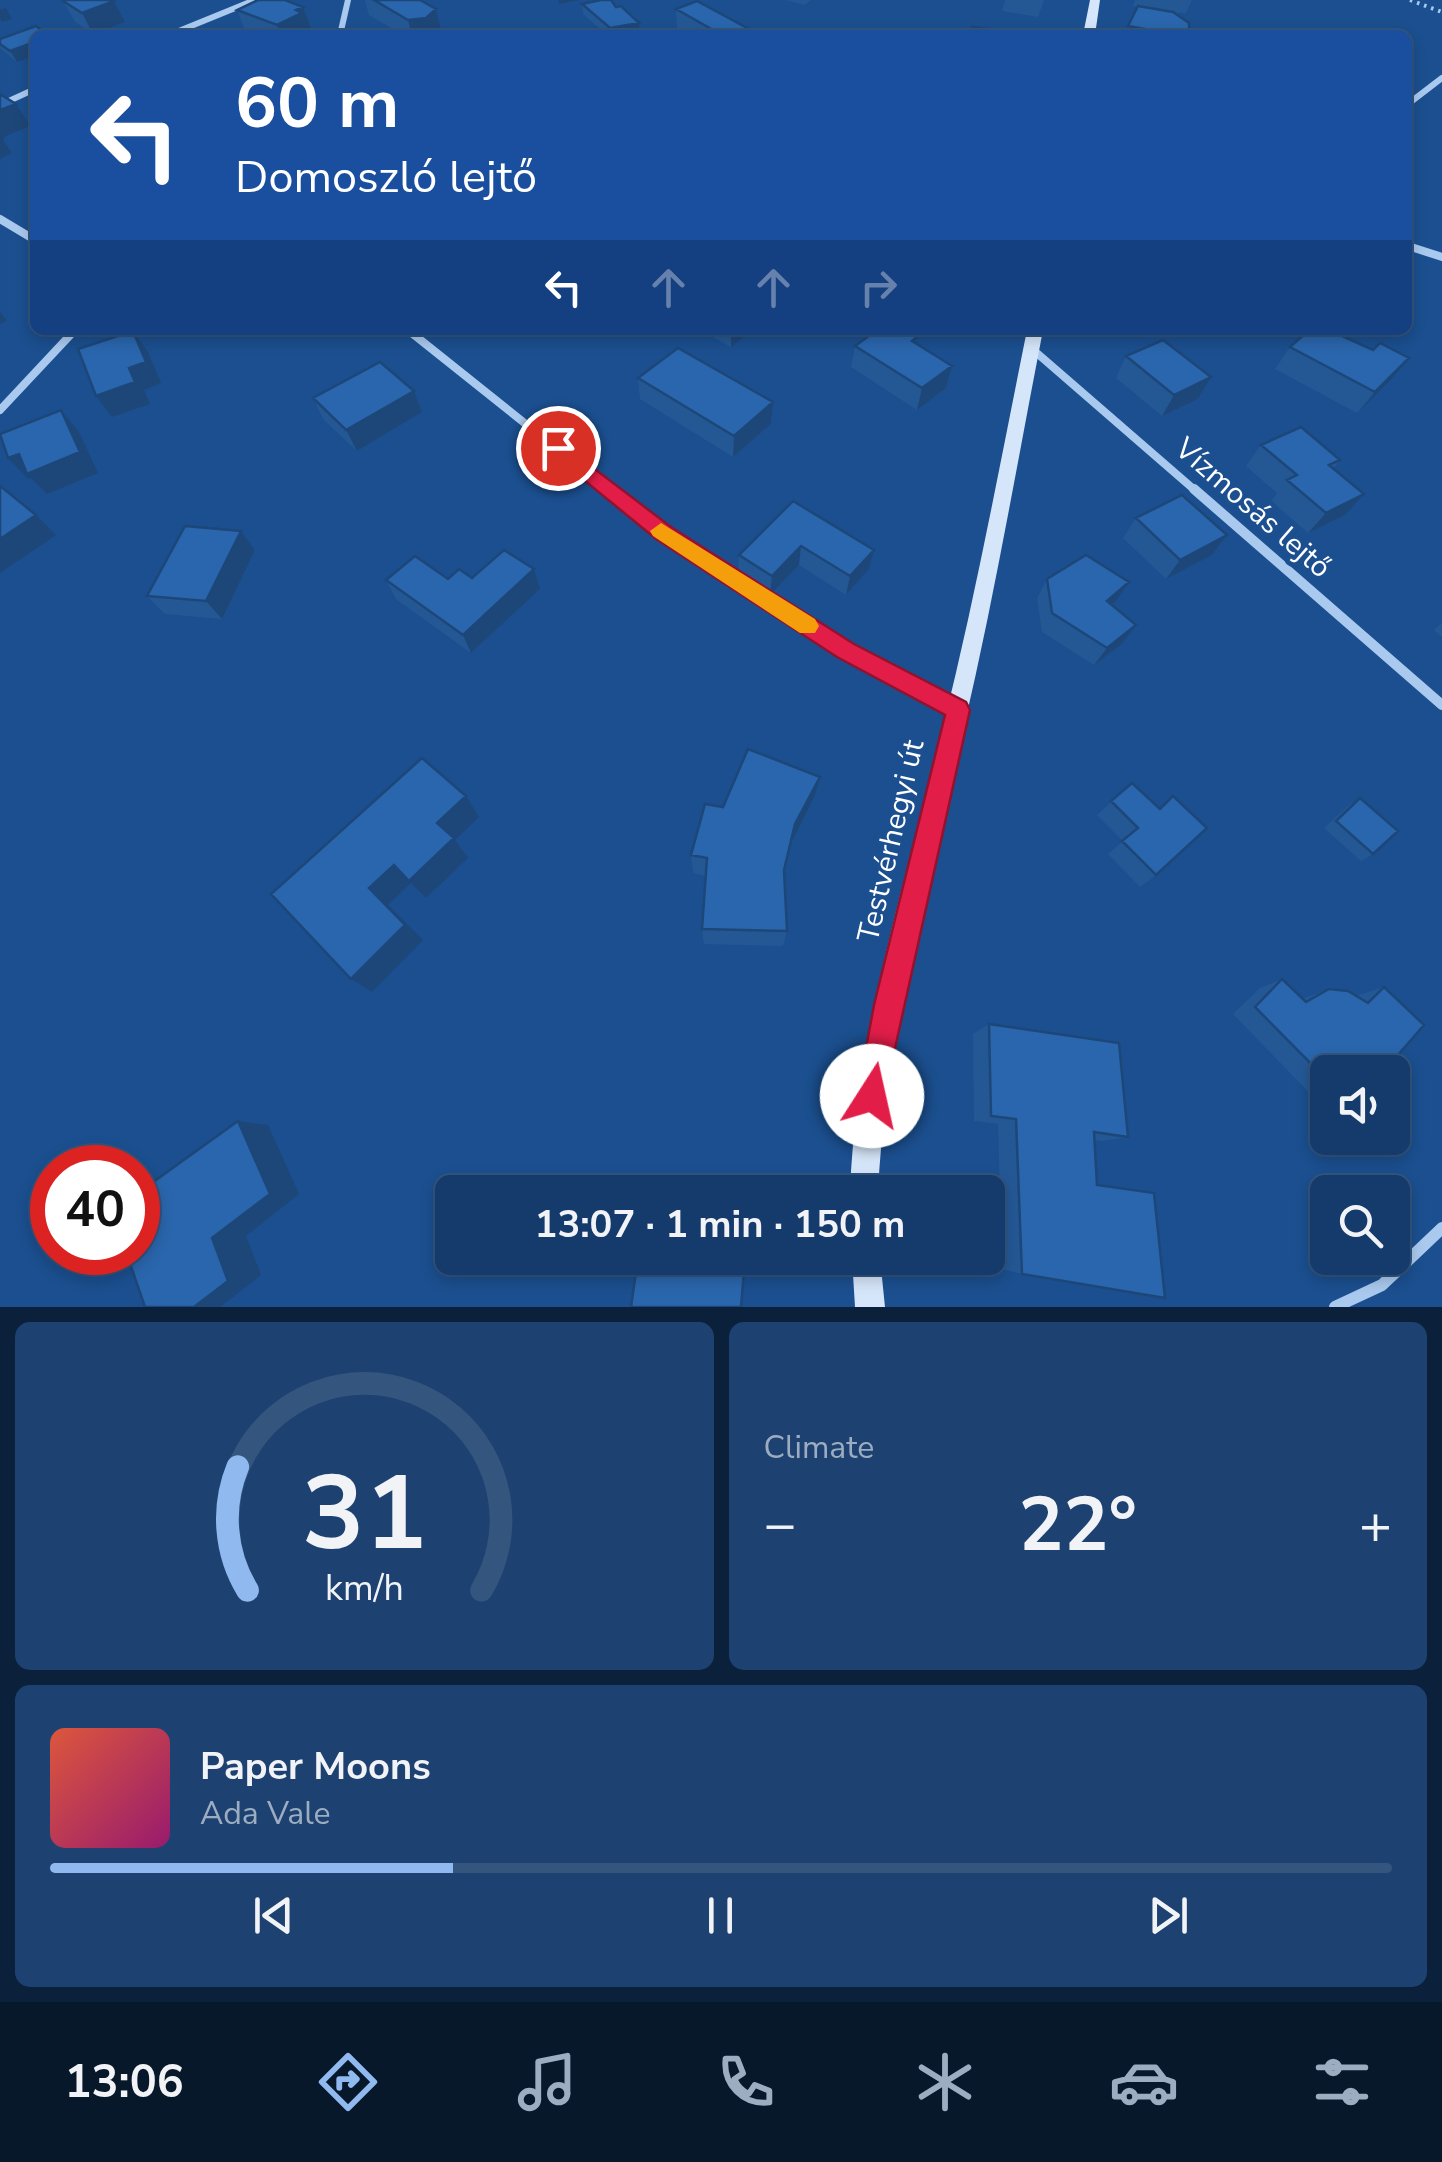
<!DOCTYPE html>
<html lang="en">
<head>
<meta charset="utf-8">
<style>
  :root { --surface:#143b6b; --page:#1d4271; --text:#f1f3f6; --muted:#9dadc1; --line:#33557e; --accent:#90b9f0 }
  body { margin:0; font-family:"Nunito Sans",sans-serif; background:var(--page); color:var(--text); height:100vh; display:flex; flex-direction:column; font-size:38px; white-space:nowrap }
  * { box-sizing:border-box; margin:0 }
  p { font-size:32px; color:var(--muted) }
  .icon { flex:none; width:55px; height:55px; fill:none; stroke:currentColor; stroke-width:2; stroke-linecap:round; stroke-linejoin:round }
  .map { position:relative; height:1307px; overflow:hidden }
  .panel { display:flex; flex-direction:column; gap:15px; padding:15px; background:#0b203b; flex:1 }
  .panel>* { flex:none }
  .top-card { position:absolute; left:30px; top:30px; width:1382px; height:305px; border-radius:15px; box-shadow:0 5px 15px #0003,0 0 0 2px var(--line); background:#1a4fa0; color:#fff; overflow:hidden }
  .controls { position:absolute; left:1310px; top:1055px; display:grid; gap:20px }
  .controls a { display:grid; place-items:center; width:100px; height:100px; border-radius:15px; background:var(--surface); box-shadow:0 5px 15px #0003,0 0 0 2px var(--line); font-size:50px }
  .speed { position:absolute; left:30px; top:1145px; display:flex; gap:20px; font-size:50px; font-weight:700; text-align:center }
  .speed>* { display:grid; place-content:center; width:130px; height:130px; border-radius:50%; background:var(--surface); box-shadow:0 5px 15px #0003,0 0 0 2px var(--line); line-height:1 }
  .speed .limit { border:15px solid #d22; background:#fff; color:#111 }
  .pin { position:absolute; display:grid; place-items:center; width:85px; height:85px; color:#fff; margin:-42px; border:5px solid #fff; border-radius:50%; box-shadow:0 2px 10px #0007 }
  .me { position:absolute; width:110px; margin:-55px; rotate:10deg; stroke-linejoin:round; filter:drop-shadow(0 0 8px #0008) }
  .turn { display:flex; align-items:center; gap:35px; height:210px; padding:0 40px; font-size:45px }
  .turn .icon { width:130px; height:130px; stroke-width:2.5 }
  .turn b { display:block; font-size:70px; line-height:85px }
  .lanes { display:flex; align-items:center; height:95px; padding:0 40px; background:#0003; justify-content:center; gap:50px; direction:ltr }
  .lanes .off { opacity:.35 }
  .big { font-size:75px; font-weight:700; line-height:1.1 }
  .panel .card { flex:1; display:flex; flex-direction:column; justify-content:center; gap:15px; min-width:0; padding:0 35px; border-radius:15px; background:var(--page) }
  .panel .dial { align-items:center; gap:0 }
  .dial svg { height:260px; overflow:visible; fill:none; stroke:var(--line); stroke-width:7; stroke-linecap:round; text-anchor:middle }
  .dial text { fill:var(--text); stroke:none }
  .song { display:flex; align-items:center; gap:30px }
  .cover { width:120px; height:120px; border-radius:15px; background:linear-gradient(135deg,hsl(10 70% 55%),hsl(320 70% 35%)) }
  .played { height:10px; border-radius:5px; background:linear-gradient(90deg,var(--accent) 30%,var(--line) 30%) }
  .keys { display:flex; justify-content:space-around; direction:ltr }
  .heat { display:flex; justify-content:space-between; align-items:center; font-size:55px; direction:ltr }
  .panel .tiles { flex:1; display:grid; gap:15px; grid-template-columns:1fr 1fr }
  .card:last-child { grid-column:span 2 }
  .trip { position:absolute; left:435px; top:1175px; width:570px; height:100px; border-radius:15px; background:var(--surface); box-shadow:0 5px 15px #0003,0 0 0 2px var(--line); font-weight:700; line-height:100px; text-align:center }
  .tab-bar { display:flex; height:160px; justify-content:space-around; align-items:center; background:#08182b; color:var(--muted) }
  .tab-bar .icon { width:70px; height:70px }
  .tab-bar .on { color:var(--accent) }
  .tab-bar b { font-size:45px; color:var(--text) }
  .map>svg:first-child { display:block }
</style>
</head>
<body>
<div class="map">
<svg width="1442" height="1307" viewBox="0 0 1442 1307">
  <rect width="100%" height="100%" fill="#1b4f8f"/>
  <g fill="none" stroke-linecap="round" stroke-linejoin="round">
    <path stroke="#a9c9ee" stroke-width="4" stroke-dasharray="2.5 5" stroke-linecap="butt" d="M1410 0 1442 12"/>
    <path stroke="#a9c9ee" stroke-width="6" d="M169 35 255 0
      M340 35 348 0
      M1408 104 1442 78
      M0 105 35 89"/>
    <path stroke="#a9c9ee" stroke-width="8" d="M0 219 35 240
      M1408 246 1442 257
      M408 330 611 492
      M1031 348 1197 492
      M0 410 75 330"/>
    <path stroke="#a9c9ee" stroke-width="10" d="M608 489C716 575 835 645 957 709
      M1194 489 1442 705"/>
    <path stroke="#a9c9ee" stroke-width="12" d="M1335 1307 1382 1285 1442 1228"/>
    <path fill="#d6e6fa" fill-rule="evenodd" d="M1090 0H1100L1095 35H1083Z
      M1027 330H1043C1017 464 994 599 963 731 928 885 886 1034 878 1192H850C856 1035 905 884 942 731 975 599 1000 464 1027 330Z
      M852 1258H880L885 1307H855Z"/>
  </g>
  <path fill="#245895" d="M365 0H420L436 9 441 30 436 35H403L369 15Z
    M786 0H811L804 5Z
    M1005 0H1044L1038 17 1002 11Z
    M1135 0H1192L1186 13 1179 12 1178 16 1189 32 1188 35H1125L1137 7 1133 6Z
    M63 1H114L125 22 93 34 75 22Z
    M582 4 616 7 639 23 640 34 607 35 583 14Z
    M303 7 311 28 308 29 310 34 307 35H255L245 31 237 10Z
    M676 9 747 35H685L677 30Z
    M35 35V56L17 62 0 48V39Z
    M700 330H753L731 347Z
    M1304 330H1335L1334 332 1373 350 1409 358 1392 379 1357 413 1275 369 1290 347 1299 338Z
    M918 345 952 366 946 388 917 410 851 367 855 346Z
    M1126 356 1211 377 1198 399 1162 416 1116 378Z
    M638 378 771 424 733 457 640 399Z
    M414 391 422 412 357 451 324 420 313 398Z
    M1261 445 1340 460 1333 469 1364 494 1345 515 1308 533 1271 501 1277 493 1246 466Z
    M793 501 874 550 869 569 846 595 799 565 770 595 738 574 739 555Z
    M1136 518 1227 535 1212 555 1166 579 1123 538Z
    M241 531 255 550 222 619 165 614 147 596Z
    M472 578 540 589 471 653 396 599 386 580Z
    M1047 579 1116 601 1112 605 1136 625 1122 644 1094 665 1042 632 1037 598Z
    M1442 623V637L1434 630Z
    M1132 783 1156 875 1140 887 1108 854 1123 841 1097 815Z
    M814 798 791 844 785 872 787 931 783 946 704 944 702 929 706 876 693 873 691 855 723 807Z
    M1360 798 1373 854 1361 861 1324 828 1349 805Z
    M1282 979 1302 999 1329 989 1356 996 1384 987 1328 1072V1110H1326L1233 1014 1260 988Z
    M989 1024 1128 1137 1102 1141 1095 1140 1022 1274 1002 1269 998 1124 974 1121 973 1034Z"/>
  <path fill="#1d4779" d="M558 0H579L559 4Z
    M114 1 125 22 93 34 82 13Z
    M303 7 311 28 308 29 310 34 280 35 277 25Z
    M6 8 12 19 2 22 0 18V10Z
    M436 9 441 30 436 35H412L408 20Z
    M639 23 640 34 611 35 610 28Z
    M747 28V35H730Z
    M35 42V56L17 62 10 51Z
    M16 104 30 126 6 136 3 140 12 153 0 159V110Z
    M0 312 7 321 0 324Z
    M731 330H753L731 347Z
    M133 331 148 352 161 383 144 390 150 404 112 417 96 396 129 368Z
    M1409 358 1392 379 1357 413 1375 392Z
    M952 366 946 388 917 410 922 388Z
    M1211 377 1198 399 1162 416 1174 395Z
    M414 391 422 412 357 451 346 430Z
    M773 402 771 424 733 457 734 436Z
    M61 410 79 432 98 473 47 494 31 478 28 479 8 458Z
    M1364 494 1345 515 1308 533 1326 513Z
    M36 515 56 535 0 573V539Z
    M241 531 255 550 222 619 206 601Z
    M1227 535 1212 555 1166 579 1180 560Z
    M801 546 799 565 770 595 772 576Z
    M874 550 869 569 846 595 850 576Z
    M534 569 540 589 471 653 463 635Z
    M1129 582 1116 601 1095 620 1107 601Z
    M1136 625 1122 644 1094 665 1107 648Z
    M820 777 814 798 791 844 795 824Z
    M466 796 479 817 455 840 468 858 426 898 411 883 388 905 423 940 372 992 351 979 369 888Z
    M238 1121 268 1125 299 1194 246 1236 261 1275 220 1307H194L212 1238Z"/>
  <path fill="#2a66ad" stroke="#1d4779" stroke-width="2.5" d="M65 0H112L114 1 82 13 63 1Z
    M258 0H285L303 7 296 10 302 13 277 25 237 10Z
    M374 0H420L436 9 426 18 408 20Z
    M601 0H611L616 7 621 6 639 23 610 28 582 4Z
    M697 1 747 28 730 35H722L676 9Z
    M1138 6 1173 12 1189 23V32L1167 33 1128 26Z
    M36 26 44 32 35 35V42L10 51 0 44V39Z
    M972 27 1032 35H970Z
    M0 94 16 104 0 110Z
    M877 330H914L921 334 912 341 952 366 922 388 855 346Z
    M1309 330H1329L1373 350 1380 343 1409 358 1375 392 1290 347Z
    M133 331 146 362 129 368 135 382 96 396 78 349Z
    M1163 340 1211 377 1174 395 1126 356Z
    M678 348 773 402 734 436 638 378Z
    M380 362 414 391 346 430 313 398Z
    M61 410 80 452 27 474 19 454 8 458 0 434Z
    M1301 427 1340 460 1329 465 1364 494 1326 513 1287 480 1297 475 1261 445Z
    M0 486 36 515 0 539Z
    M1182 495 1227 535 1180 560 1136 518Z
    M793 501 874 550 850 576 801 546 772 576 739 555Z
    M185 526 241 531 206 601 147 596Z
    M504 550 534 569 463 635 386 580 415 556 448 579 459 569 472 578Z
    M1086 555 1129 582 1107 601 1136 625 1107 648 1052 613 1047 579Z
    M748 749 820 777 795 824 784 870 787 931 702 929 707 858 691 855 705 804 723 807Z
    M422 758 466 796 437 823 454 838 409 881 394 865 369 888 405 925 351 979 271 894Z
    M1132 783 1160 809 1173 796 1207 828 1156 875 1122 841 1138 828 1111 801Z
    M1360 798 1398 831 1373 854 1336 821Z
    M1282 979 1306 1002 1329 989 1348 991 1368 1003 1384 987 1424 1025 1383 1072H1328V1081L1255 1007Z
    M989 1024 1119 1043 1128 1137 1094 1132 1097 1185 1154 1193 1165 1298 1022 1274 1016 1119 991 1116Z
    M238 1121 270 1194 212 1238 228 1281 194 1307H145L126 1252H138V1193Z
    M638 1258H745L741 1307H631Z"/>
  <path fill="#e11d48" stroke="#92132f" stroke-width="2.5" d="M558 441 671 527 854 644 966 702 970 710 882 1107 872 1111 861 1107 857 1096 874 1005 945 715 837 657 656 539 551 453 548 448Z"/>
  <path fill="#f59e0b" d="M661 523 815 619 819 626 815 633H800L653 536 650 531Z"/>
  <g text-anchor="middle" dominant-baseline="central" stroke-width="10" stroke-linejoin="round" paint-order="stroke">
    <g font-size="30" fill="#fff" stroke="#1b4f8f">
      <text transform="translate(1253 508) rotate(41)">Vízmosás lejtő</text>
      <text transform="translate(891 841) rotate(-77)">Testvérhegyi út</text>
    </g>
  </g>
</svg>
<div class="controls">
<a><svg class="icon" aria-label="sound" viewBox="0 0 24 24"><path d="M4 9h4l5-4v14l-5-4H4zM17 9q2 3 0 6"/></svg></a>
<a><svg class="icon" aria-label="search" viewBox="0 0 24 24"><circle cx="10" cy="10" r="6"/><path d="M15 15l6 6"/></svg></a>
</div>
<div class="speed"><div class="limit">40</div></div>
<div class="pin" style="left:558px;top:448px;background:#d93025"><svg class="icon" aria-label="arrive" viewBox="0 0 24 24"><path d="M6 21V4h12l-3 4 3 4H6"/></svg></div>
<svg class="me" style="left:872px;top:1096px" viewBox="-20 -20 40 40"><circle r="19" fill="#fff"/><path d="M0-13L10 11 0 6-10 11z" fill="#e11d48"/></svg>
<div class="trip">13:07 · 1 min · 150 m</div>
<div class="top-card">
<div class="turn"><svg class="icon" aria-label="left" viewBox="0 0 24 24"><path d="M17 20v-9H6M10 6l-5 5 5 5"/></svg><div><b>60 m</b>Domoszló lejtő</div></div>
<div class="lanes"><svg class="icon" aria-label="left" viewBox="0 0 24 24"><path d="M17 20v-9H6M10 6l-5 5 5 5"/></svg><svg class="icon off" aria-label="ahead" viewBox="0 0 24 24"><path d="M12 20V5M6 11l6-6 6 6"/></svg><svg class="icon off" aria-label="ahead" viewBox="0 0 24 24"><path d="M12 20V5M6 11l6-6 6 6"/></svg><svg class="icon off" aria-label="right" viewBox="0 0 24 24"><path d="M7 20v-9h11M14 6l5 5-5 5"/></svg></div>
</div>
</div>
<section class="panel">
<div class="tiles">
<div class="card dial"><svg viewBox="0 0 100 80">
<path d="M14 69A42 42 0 1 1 86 69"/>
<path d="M14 69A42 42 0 0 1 11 31" stroke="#90b9f0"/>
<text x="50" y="56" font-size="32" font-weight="700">31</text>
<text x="50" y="72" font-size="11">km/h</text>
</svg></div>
<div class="card"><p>Climate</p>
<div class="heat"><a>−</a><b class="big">22°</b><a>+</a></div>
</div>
<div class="card">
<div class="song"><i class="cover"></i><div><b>Paper Moons</b><p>Ada Vale</p></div></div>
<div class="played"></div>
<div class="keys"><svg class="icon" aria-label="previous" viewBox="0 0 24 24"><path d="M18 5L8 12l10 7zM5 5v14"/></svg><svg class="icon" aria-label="pause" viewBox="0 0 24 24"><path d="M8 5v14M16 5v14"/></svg><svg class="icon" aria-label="next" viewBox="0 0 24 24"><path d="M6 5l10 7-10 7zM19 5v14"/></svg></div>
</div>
</div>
</section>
<nav class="tab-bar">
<b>13:06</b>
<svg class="icon on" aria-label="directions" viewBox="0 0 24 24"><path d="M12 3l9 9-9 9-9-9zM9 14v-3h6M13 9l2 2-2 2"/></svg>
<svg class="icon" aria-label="music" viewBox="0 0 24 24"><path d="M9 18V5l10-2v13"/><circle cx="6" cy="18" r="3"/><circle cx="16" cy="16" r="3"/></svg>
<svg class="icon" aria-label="phone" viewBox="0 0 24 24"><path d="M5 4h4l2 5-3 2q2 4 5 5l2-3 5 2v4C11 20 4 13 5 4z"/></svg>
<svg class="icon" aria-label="climate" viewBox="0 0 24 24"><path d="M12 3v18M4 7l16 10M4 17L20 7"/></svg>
<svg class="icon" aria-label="car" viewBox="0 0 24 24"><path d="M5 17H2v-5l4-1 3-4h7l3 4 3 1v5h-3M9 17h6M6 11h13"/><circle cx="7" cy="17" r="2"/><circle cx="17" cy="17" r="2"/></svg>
<svg class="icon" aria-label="filters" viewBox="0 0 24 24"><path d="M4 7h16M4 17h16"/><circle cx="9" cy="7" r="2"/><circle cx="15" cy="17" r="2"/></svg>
</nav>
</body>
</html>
